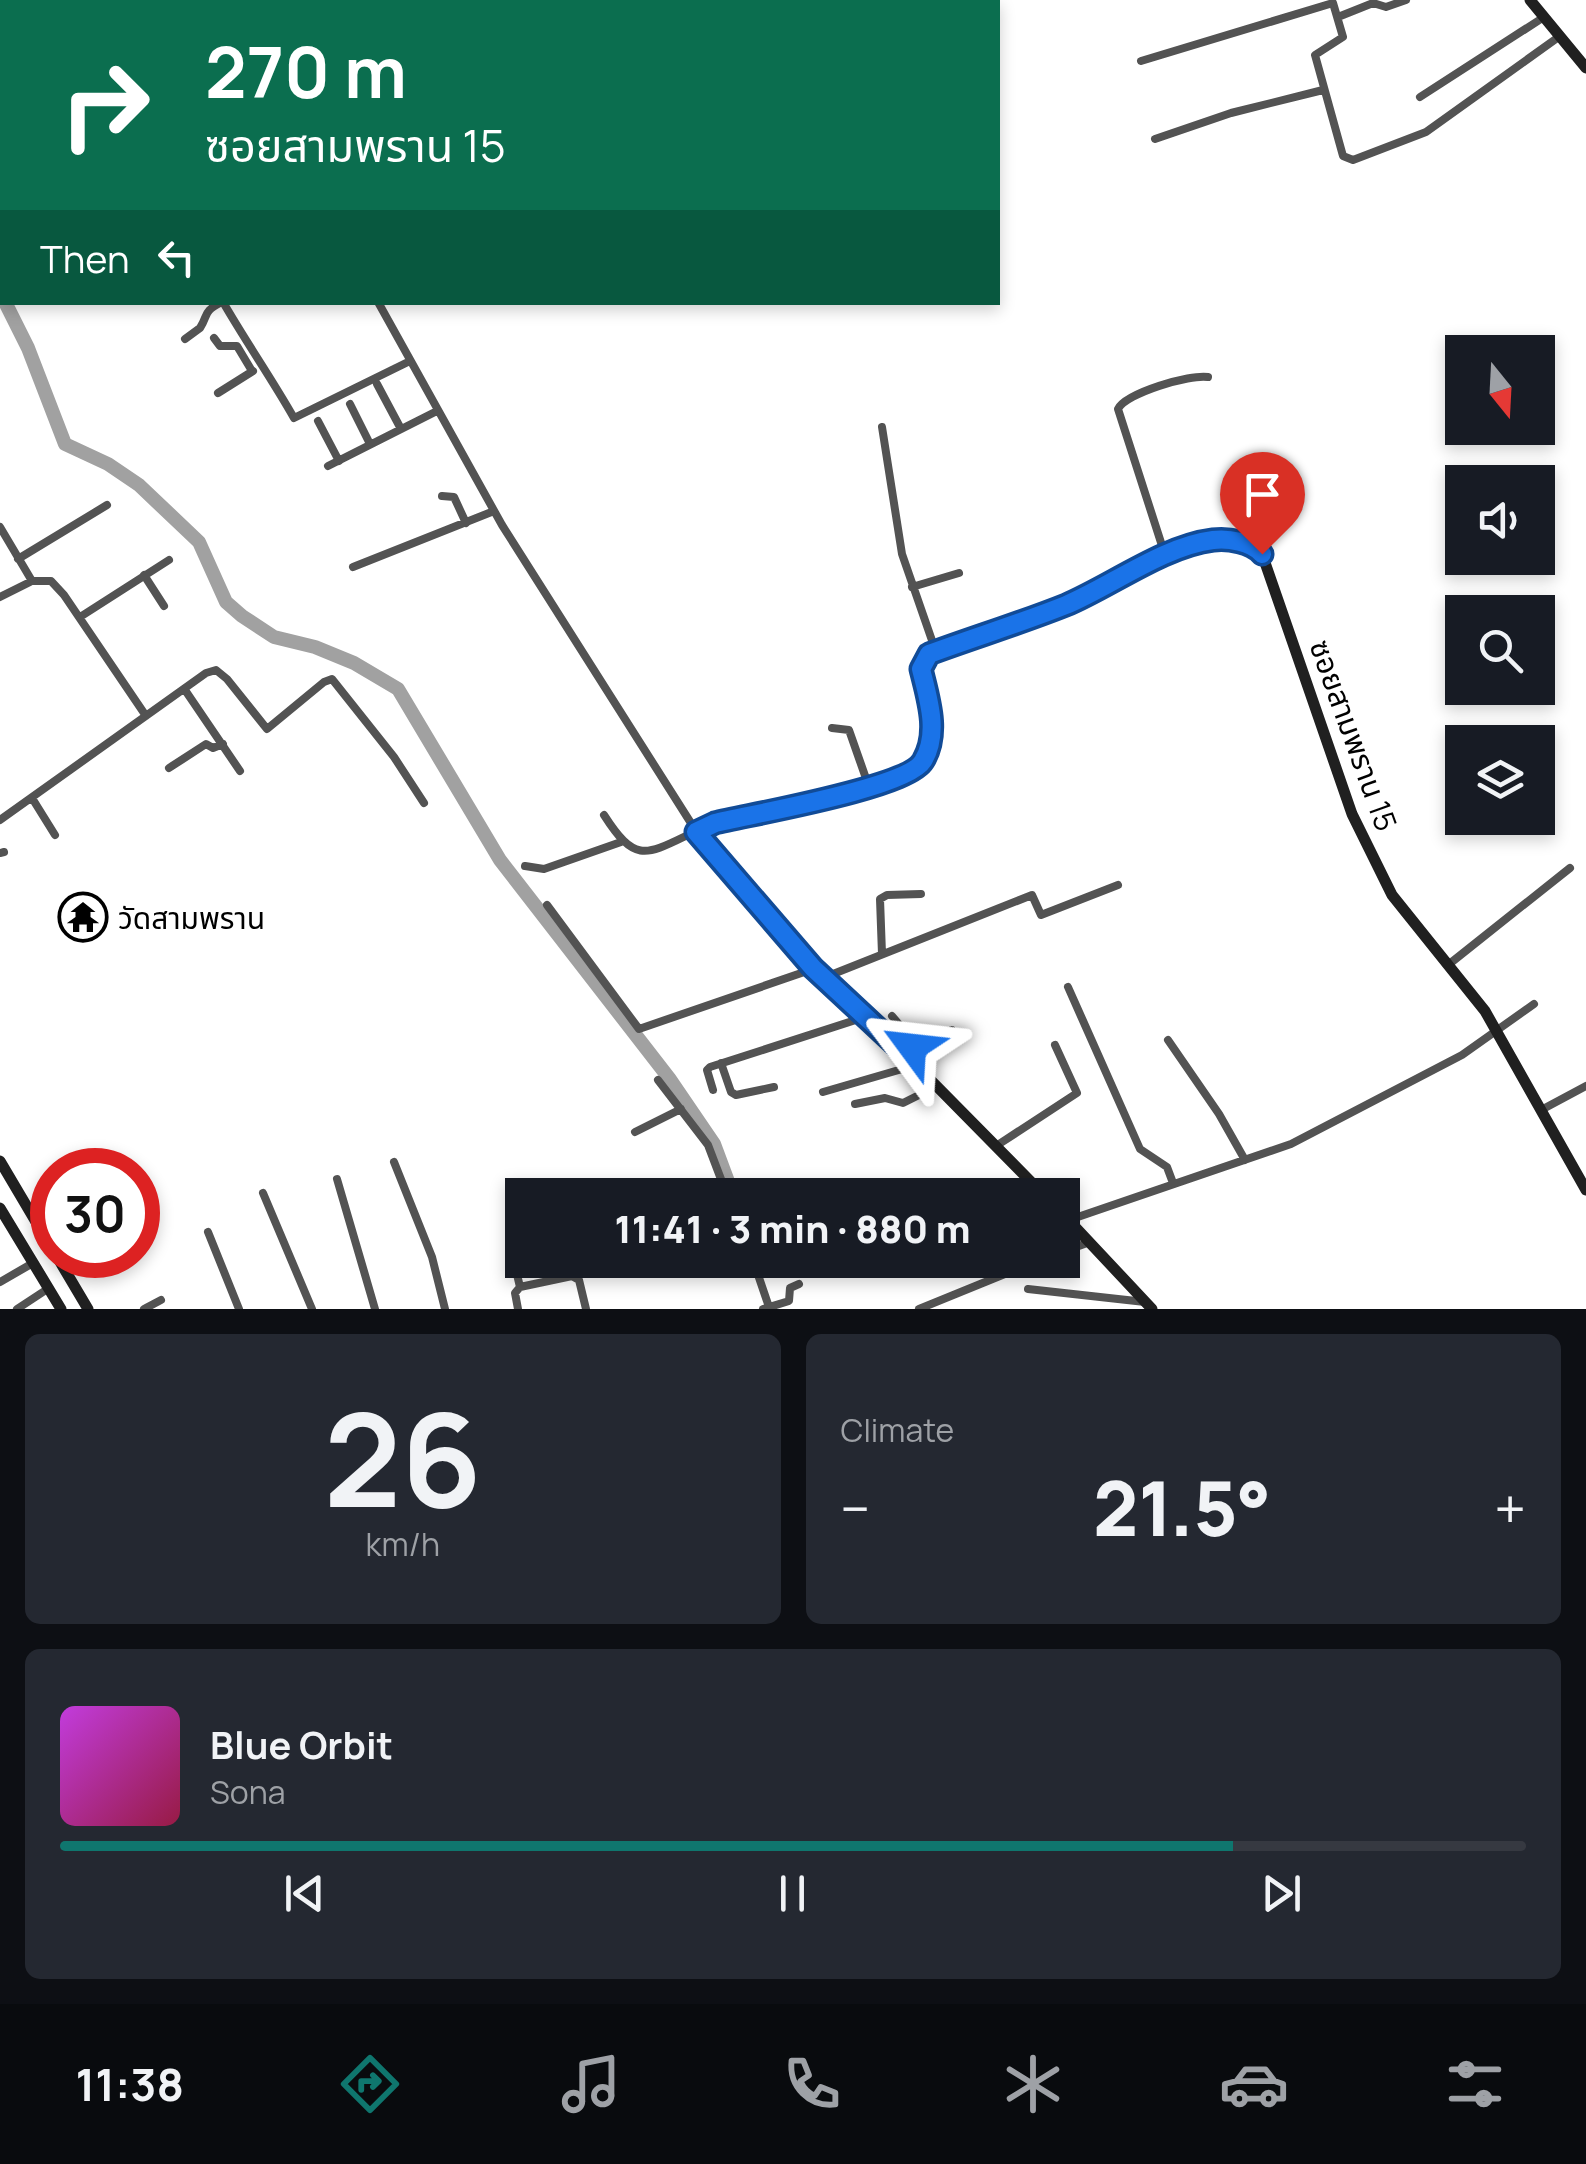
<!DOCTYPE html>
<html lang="en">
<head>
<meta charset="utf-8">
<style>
  :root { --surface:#171b24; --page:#242831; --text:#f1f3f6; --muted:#9ea1a6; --line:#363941; --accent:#0f766e }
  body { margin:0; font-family:Manrope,"Noto Sans Thai",sans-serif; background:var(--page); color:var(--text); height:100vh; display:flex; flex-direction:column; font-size:38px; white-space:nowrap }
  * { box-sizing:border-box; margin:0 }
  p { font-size:32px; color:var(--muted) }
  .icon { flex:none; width:55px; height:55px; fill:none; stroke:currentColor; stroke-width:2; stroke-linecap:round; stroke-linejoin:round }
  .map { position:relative; height:1309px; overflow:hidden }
  .panel { display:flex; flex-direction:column; gap:25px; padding:25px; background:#0d0f14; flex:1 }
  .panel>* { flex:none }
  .guide { position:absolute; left:0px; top:0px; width:1000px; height:305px; box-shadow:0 5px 15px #0003; background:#0b6e4f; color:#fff; overflow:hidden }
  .needle { width:65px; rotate:162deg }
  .buttons { position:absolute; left:1445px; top:335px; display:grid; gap:20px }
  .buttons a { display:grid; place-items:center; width:110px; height:110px; border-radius:0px; background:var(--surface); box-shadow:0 5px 15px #0003; font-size:50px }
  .speed { position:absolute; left:30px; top:1148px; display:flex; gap:20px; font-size:50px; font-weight:700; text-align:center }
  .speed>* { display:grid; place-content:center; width:130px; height:130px; border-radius:50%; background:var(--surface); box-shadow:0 5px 15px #0003; line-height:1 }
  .speed .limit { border:15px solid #d22; background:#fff; color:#111 }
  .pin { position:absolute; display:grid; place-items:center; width:85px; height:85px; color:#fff; margin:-102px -42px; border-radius:50% 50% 50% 0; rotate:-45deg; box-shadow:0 0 10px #0007 }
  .pin .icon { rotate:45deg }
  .me { position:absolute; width:110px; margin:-55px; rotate:300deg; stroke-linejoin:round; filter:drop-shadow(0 0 8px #0008) }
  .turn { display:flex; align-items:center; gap:35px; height:210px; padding:0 40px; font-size:45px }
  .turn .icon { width:130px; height:130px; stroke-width:2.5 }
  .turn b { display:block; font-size:70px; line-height:85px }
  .then { display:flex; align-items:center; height:95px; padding:0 40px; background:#0003; gap:20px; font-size:38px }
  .big { font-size:75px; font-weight:800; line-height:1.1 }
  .panel .card { flex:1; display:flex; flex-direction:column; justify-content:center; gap:15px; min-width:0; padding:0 35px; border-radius:15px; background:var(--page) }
  .panel .dial { align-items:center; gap:0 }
  .dial b { font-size:130px; line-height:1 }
  .song { display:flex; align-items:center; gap:30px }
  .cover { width:120px; height:120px; border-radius:15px; background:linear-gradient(135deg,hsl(290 70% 55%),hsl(340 70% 35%)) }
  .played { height:10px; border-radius:5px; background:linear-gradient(90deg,var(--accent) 80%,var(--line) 80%) }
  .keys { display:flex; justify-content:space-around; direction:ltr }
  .heat { display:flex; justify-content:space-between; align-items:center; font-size:55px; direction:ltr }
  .panel .tiles { flex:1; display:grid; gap:25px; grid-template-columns:1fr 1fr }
  .card:last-child { grid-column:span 2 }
  .trip { position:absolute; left:505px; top:1178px; width:575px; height:100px; border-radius:0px; background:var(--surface); box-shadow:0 5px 15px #0003; font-weight:800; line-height:100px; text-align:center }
  .dock { display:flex; height:160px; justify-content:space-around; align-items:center; background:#090b0e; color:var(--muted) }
  .dock .icon { width:70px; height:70px }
  .dock .active { color:var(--accent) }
  .dock b { font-size:45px; color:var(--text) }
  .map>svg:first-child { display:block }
</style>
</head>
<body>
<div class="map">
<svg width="1586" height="1309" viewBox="0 0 1586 1309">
  <rect width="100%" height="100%" fill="#fff"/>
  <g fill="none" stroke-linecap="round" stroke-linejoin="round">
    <path stroke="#a1a1a1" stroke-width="14" d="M5 302 28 348 65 444 108 464 139 485 199 542 226 602 242 616 274 637 315 647 354 663 398 689 500 860 669 1078 714 1144 733 1195"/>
    <path stroke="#535353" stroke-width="8" d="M108 0 110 2
      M227 2 230 1
      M444 2 447 0
      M681 2 683 0
      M1338 17 1373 3 1386 7 1406 0
      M0 39 2 38
      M1141 61 1333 3 1343 37 1315 55 1343 156 1353 160 1426 132 1560 36
      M0 71 2 74
      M1420 97 1544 17
      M1155 139 1231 113 1323 90
      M0 148 2 146
      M0 188 2 187
      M0 237 2 236
      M223 302C246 342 272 379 294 418L410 361
      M378 302 502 525 696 831C646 855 636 865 604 815
      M214 338 220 346H237L252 371
      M185 339 200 328C209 314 202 312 222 302
      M377 384 401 429
      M218 393 253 371
      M350 404 370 444
      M318 421 339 461
      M882 427 902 554 936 652
      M328 466 437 411
      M442 496 454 497 466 523
      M0 527 32 581
      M1165 555 1118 409C1126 393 1190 374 1208 377
      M18 559 107 505
      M353 567 494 511
      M144 575 164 606
      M912 587 959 573
      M0 597 32 581H51L64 595 146 716
      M80 617 169 560
      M185 690 240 771
      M832 728 849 730 869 787
      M169 768 206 744 213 748 223 744
      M32 798 55 835
      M0 820 206 673 216 670 227 679 267 729 324 682 332 679 394 757 424 803
      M0 853 4 852
      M525 866 544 869 621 842
      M547 905 639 1029 813 969
      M882 954 880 899 887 895 921 894
      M1448 965 1570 868
      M823 978 1032 895 1041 915 1118 885
      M1068 987 1140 1149 1167 1167 1173 1183
      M892 1016 908 1035 912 1047
      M1168 1040 1219 1114 1245 1160
      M900 1049 952 1030
      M721 1063 731 1092 736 1095 774 1087
      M658 1080 708 1145 727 1195
      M713 1090 707 1070 710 1067 865 1017
      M823 1092 916 1065
      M855 1104 885 1098 903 1103 937 1086
      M1543 1109 1586 1086
      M635 1132 681 1109
      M996 1146 1077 1093 1055 1045
      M394 1162 432 1257 445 1309
      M337 1179 375 1309
      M263 1193 312 1309
      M1069 1220 1291 1144 1462 1055 1534 1004
      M208 1232 239 1309
      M1062 1252 1090 1242
      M753 1260 769 1307
      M0 1282 33 1263
      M520 1287 515 1266 517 1251 522 1247
      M1028 1289 1145 1302
      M17 1309 49 1288
      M144 1309 161 1300
      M518 1309 515 1293 520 1287 572 1276 579 1280 586 1309
      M763 1309 789 1301 790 1288 799 1284
      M919 1309 1039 1260"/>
    <path stroke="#202020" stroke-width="11" d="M1530 0 1586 68
      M0 1161 52 1249
      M1044 1195 900 1049 813 969 696 831 715 823C752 814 907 788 923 760 940 732 928 698 921 669L929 654 1069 604 1165 555 1202 543 1225 540 1250 544 1261 551 1352 814 1392 895 1485 1011 1586 1190
      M0 1208 61 1309
      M1062 1213 1152 1309
      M56 1255 88 1309"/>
  </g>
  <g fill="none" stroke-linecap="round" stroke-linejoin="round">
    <g stroke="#114b97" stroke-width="25">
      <path id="route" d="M912 1047 900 1049 813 968 696 832 715 823C752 814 907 788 923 761 940 733 928 698 921 669L929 654C975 637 1021 623 1066 605 1111 586 1164 546 1213 540 1228 538 1252 542 1262 554"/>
    </g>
    <use href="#route" stroke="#1a73e8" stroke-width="18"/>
  </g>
  <defs>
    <g id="temple-ring" transform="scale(2.5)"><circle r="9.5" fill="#fff" stroke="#000" stroke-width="1.5"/><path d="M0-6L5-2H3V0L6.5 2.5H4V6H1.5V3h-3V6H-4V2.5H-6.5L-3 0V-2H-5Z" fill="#000"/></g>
  </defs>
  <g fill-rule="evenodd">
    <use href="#temple-ring" x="83" y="917"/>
  </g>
  <g text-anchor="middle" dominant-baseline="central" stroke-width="8" stroke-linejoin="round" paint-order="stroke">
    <g font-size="30" fill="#000" stroke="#fff">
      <text transform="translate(1354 735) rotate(70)">ซอยสามพราน 15</text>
    </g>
    <g font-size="30" fill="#000" stroke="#fff" text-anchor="start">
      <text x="118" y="917">วัดสามพราน</text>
    </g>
  </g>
</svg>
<div class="buttons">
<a><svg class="needle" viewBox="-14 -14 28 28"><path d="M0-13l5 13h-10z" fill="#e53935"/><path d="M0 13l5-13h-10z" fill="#9ea1a6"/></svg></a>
<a><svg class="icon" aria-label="sound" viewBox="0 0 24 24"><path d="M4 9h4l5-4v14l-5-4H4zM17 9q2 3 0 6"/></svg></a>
<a><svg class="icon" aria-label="search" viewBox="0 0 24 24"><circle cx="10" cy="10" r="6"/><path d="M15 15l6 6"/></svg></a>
<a><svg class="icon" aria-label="layers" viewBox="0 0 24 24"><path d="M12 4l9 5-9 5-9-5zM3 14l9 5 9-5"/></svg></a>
</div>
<div class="speed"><div class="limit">30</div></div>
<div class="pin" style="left:1262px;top:554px;background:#d93025"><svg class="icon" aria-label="arrive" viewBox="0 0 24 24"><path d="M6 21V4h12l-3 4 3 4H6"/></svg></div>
<svg class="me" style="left:912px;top:1047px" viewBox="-20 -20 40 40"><path d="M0-17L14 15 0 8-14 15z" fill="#1a73e8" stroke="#fff" stroke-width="4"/></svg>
<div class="trip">11:41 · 3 min · 880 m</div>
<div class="guide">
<div class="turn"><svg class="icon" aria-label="right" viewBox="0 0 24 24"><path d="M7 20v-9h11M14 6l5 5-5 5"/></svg><div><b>270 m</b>ซอยสามพราน 15</div></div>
<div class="then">Then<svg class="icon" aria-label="left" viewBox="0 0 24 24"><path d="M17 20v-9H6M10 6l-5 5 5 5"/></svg></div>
</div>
</div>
<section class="panel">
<div class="tiles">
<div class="card dial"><b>26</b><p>km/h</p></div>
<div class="card"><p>Climate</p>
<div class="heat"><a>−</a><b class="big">21.5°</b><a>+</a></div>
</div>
<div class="card">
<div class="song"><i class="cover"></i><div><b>Blue Orbit</b><p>Sona</p></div></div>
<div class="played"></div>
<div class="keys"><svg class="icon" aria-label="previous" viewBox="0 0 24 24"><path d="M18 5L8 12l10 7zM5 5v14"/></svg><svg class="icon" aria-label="pause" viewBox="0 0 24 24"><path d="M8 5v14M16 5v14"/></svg><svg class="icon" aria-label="next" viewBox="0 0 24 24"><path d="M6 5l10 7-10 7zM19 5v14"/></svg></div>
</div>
</div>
</section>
<nav class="dock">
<b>11:38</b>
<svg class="icon active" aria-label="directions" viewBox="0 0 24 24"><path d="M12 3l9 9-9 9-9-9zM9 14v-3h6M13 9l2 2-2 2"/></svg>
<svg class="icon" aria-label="music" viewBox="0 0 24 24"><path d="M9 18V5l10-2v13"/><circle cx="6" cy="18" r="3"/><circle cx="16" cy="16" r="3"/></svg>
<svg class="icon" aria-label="phone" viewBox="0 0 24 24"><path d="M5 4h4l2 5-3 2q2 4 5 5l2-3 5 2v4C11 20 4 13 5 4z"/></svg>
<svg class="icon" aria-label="climate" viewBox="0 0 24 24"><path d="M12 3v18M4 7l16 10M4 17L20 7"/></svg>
<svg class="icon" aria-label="car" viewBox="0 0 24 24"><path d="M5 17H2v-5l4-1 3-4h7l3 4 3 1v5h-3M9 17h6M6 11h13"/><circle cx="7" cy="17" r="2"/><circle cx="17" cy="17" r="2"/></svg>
<svg class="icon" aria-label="filters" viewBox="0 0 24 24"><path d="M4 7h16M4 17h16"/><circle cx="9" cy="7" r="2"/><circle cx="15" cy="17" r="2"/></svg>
</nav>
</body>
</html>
